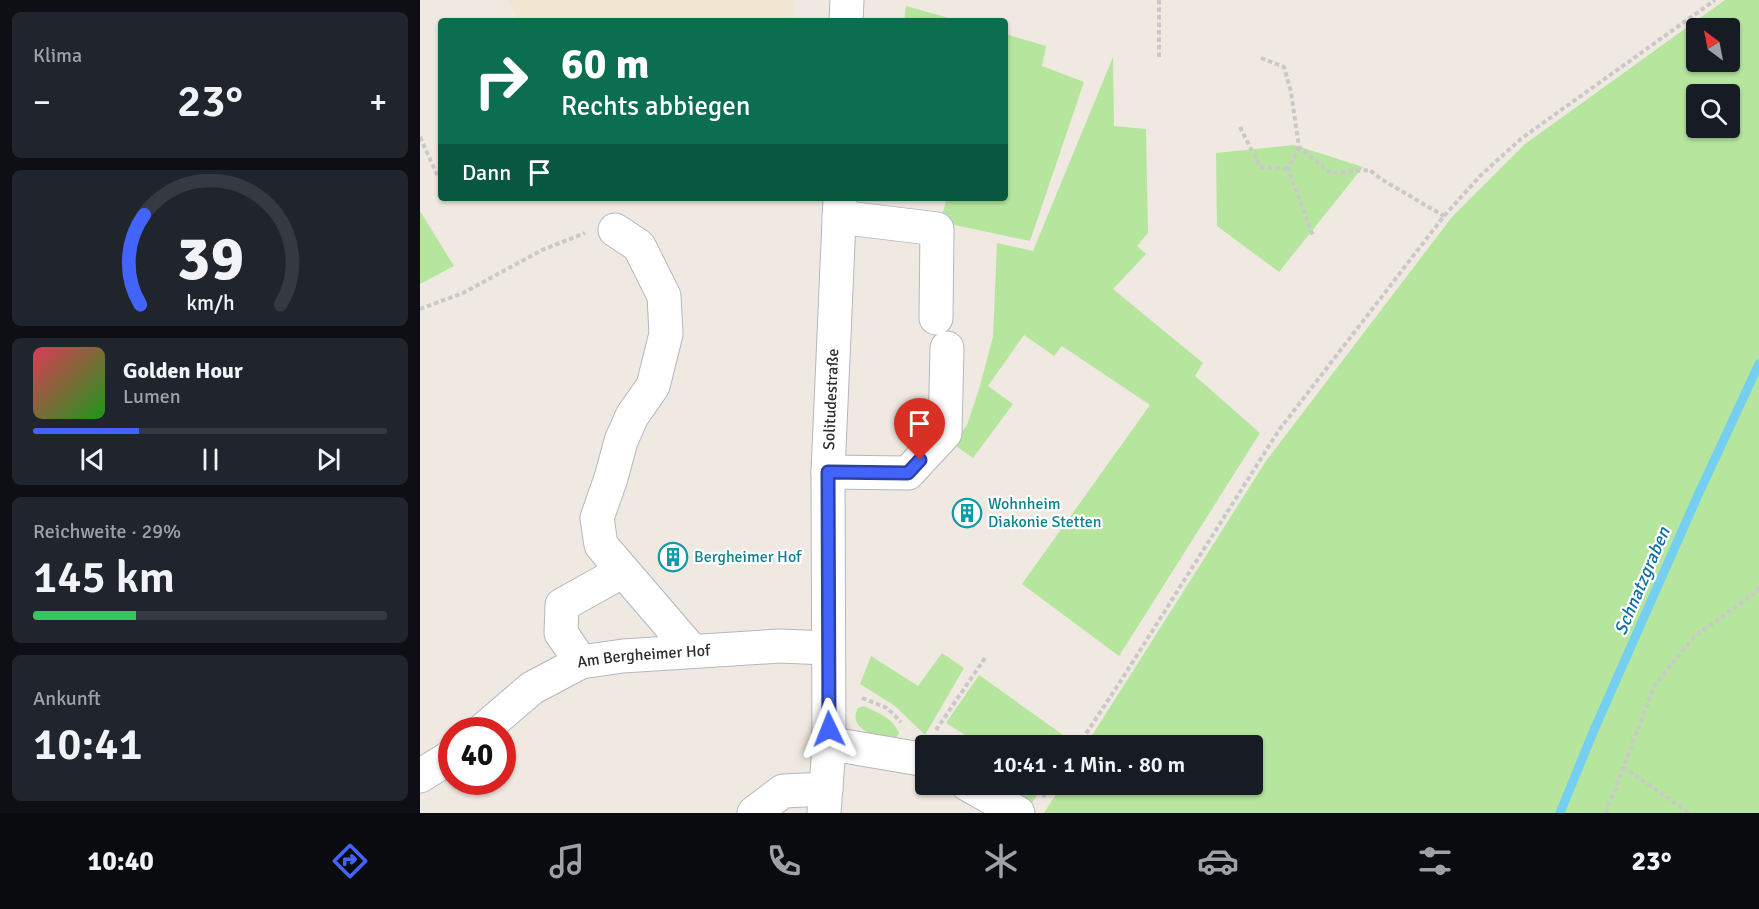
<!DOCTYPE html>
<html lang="de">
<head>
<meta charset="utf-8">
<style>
  :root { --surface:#171b24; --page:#20242c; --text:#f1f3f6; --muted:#9ea1a6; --line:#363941; --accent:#4264fb }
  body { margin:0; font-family:Signika,sans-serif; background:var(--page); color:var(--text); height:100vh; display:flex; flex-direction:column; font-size:22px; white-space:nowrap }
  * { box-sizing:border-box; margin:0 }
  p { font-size:20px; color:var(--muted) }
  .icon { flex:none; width:33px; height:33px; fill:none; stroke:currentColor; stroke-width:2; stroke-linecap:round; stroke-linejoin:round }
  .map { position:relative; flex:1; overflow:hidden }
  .panel { display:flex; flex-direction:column; gap:12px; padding:12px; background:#0d0f14; width:420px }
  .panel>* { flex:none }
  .banner { position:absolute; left:18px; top:18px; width:570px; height:183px; border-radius:6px; box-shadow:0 2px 4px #0004; background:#0b6e4f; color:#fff; overflow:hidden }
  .needle { width:39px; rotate:328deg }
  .fabs { position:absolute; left:1266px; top:18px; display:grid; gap:12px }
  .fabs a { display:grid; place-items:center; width:54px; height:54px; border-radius:6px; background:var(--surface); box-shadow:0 2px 4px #0004; font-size:30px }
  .speed { position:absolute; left:18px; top:717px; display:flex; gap:12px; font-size:30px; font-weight:700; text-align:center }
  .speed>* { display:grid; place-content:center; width:78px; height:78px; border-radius:50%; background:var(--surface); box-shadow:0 2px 4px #0004; line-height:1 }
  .speed .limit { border:9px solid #d22; background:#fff; color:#111 }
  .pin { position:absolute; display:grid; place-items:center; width:51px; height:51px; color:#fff; margin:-62px -26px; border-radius:50% 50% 50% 0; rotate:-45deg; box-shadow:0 0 6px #0007 }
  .pin .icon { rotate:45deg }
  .me { position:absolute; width:66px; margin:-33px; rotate:358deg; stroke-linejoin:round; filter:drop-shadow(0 0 4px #0008) }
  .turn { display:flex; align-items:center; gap:21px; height:126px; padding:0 24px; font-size:27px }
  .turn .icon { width:78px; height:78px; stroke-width:2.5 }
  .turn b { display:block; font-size:42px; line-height:51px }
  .then { display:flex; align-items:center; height:57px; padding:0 24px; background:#0003; gap:12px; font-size:22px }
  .big { font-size:45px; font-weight:600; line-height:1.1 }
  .panel .widget { flex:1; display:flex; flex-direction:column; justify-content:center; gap:9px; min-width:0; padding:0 21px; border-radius:9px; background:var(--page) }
  .panel .dial { align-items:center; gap:0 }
  .dial svg { height:156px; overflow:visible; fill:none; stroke:var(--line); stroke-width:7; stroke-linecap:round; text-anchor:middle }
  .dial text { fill:var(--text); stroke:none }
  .song { display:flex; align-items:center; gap:18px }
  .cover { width:72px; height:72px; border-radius:9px; background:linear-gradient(135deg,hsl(350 70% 55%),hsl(120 70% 35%)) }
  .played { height:6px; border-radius:3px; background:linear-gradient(90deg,var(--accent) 30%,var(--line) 30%) }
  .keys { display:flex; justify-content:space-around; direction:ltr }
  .heat { display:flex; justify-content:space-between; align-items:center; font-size:33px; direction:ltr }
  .charge { height:9px; border-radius:4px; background:linear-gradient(90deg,#34c759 29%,var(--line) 0) }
  .trip { position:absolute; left:495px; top:735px; width:348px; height:60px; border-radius:6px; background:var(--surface); box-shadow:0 2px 4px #0004; font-weight:600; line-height:60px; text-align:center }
  .tab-bar { display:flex; height:96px; justify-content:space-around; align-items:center; background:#090b0e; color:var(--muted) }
  .tab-bar .icon { width:42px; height:42px }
  .tab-bar .active { color:var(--accent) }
  .tab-bar b { font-size:27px; color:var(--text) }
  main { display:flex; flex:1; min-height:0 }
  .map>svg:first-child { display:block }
</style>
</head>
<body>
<main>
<section class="panel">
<div class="widget"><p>Klima</p>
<div class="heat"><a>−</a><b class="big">23°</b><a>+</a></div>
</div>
<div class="widget dial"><svg viewBox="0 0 100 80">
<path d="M14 69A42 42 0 1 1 86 69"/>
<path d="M14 69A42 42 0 0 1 16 23" stroke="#4264fb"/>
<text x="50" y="56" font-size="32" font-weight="700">39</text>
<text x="50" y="72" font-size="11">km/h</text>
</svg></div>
<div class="widget">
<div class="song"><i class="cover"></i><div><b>Golden Hour</b><p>Lumen</p></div></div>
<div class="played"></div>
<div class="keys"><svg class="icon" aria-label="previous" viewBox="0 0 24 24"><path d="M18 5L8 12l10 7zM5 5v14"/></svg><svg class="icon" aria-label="pause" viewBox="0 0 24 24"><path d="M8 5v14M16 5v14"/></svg><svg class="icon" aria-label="next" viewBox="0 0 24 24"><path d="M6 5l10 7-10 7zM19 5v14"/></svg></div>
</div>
<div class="widget"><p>Reichweite · 29%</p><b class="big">145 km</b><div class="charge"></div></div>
<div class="widget"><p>Ankunft</p><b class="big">10:41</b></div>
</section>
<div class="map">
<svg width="1339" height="813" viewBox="0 0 1339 813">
  <rect width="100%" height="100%" fill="#efe9e1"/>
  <path fill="#f0e6d1" d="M88 0H374L373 21H100Z"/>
  <path fill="#b6e59e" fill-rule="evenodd" d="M1305 0H1339V813H624L642 785 832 784V746L666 745 846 461 1032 217 1105 144ZM1310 28V62H1276V28ZM1276 94H1310V128H1276Z
    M486 6 540 21H484Z
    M585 34 626 46 622 66 664 82 610 241 520 222 527 198H585Z
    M693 57 694 126 726 129 728 233 717 246 726 254 693 289 783 363 775 376 840 433 699 656 602 584 730 405 642 346 634 356 604 335 568 386 593 404 553 458 533 444 547 425 559 389 573 337 577 243 613 251Z
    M874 145 943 167 859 272 797 226 796 153Z
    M0 211 34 266 0 284Z
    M522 653 544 668 505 735 475 706 440 684 451 656 498 686Z
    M559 675 650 740 647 745H561L526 723Z
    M444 706C458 713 472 717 479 733L476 738 471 740C456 737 427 729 438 708Z
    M609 785H623L608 810 598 805Z"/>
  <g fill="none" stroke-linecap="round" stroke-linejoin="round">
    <path stroke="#75cff0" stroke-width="9" d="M1140 813 1174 730 1278 495 1339 364"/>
    <g stroke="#b4b7c1" stroke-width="35">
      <g id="minor">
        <path d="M426 21 427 0"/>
        <path d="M419 217 517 229 516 318"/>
        <path d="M195 230 219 246 244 296 246 334 233 386 212 416 201 441 191 478 177 518 181 545 272 651"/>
        <path d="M408 472 488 473 525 433 527 348"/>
        <path d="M161 662 141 633 142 605 203 571"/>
        <path id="s1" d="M63 730 112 688 161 662 203 656 360 646 408 648"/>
        <path d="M409 746H424L506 760"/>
        <path d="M0 776 32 756"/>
        <path d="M547 784 598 813"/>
        <path d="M334 813 363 791 406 789"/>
        <path id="s2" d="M404 813 409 746 408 472 420 198"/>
      </g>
    </g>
    <path stroke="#c9c9c9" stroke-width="4" stroke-dasharray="4.5 3" stroke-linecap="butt" d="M739 0V60
      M841 58 864 67 871 92 879 147 911 173 950 170 961 179 1024 216
      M820 127 840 167 868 169
      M0 137 18 177
      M879 147 868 169 893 236
      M0 309 43 293 122 250 165 233
      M1338 591 1339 585
      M442 698 467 708 481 722
      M516 730 565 658
      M658 746 702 679 859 430 1024 216 1061 175 1102 138 1295 0
      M1203 767 1269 813
      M623 797 631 784
      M1186 813 1235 684 1275 636 1339 590"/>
    <use href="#minor" stroke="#fff" stroke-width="33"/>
  </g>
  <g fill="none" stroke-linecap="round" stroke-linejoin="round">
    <g stroke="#2b41a3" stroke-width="15">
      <path id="route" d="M409 729 408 472 488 473 500 460"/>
    </g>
    <use href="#route" stroke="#4264fb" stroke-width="10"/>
  </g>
  <defs>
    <g id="building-ring" transform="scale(1.5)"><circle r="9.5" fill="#fff" stroke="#0f9aa8" stroke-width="1.5"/><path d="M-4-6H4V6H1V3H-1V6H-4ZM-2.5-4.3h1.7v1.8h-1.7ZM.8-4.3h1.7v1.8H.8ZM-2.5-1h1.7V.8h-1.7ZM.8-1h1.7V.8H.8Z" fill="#0f9aa8"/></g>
  </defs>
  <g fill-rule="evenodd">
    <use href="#building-ring" x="547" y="513"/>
    <use href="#building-ring" x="253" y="557"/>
  </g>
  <g text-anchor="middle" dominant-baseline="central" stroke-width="4.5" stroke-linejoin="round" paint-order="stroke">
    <g font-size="16" fill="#2e2e2e" stroke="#fff">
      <text stroke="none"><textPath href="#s2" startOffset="414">Solitudestraße</textPath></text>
      <text stroke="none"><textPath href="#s1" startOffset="183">Am Bergheimer Hof</textPath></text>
    </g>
    <g font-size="16" fill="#0d838f" stroke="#fff" text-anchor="start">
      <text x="568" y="504">Wohnheim<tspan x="568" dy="18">Diakonie Stetten</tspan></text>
      <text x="274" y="557">Bergheimer Hof</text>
    </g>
    <g font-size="18" font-style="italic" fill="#0d6fa3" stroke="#fff">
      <text transform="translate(1222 581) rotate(-67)">Schnatzgraben</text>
    </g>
  </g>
</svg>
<div class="fabs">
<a><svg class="needle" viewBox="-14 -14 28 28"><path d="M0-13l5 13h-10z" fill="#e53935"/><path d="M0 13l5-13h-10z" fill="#9ea1a6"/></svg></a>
<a><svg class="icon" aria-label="search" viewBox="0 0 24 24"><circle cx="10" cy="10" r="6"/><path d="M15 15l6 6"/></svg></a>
</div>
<div class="speed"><div class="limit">40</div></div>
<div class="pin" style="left:500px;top:460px;background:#d93025"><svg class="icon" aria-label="arrive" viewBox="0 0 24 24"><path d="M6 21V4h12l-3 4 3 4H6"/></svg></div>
<svg class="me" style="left:409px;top:729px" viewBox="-20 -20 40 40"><path d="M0-17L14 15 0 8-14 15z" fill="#4264fb" stroke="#fff" stroke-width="4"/></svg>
<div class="trip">10:41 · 1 Min. · 80 m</div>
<div class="banner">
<div class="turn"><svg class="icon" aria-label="right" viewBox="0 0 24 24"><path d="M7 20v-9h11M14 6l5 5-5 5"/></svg><div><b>60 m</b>Rechts abbiegen</div></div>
<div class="then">Dann<svg class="icon" aria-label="arrive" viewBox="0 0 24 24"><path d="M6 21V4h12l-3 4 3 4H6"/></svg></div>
</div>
</div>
</main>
<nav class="tab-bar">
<b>10:40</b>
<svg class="icon active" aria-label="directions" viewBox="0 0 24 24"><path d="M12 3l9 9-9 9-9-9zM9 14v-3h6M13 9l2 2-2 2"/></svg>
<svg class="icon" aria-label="music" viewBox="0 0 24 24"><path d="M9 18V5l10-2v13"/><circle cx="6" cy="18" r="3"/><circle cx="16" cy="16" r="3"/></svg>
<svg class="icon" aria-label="phone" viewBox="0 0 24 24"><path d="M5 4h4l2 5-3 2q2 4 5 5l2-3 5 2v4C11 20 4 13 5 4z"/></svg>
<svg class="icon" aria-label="climate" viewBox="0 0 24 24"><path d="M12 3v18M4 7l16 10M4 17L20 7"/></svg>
<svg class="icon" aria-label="car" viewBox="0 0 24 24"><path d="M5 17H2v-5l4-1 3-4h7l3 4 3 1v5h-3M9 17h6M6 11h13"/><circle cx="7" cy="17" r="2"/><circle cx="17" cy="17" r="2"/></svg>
<svg class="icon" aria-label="filters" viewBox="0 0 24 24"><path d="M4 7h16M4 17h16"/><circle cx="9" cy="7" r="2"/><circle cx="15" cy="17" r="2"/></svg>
<b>23°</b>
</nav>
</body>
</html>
